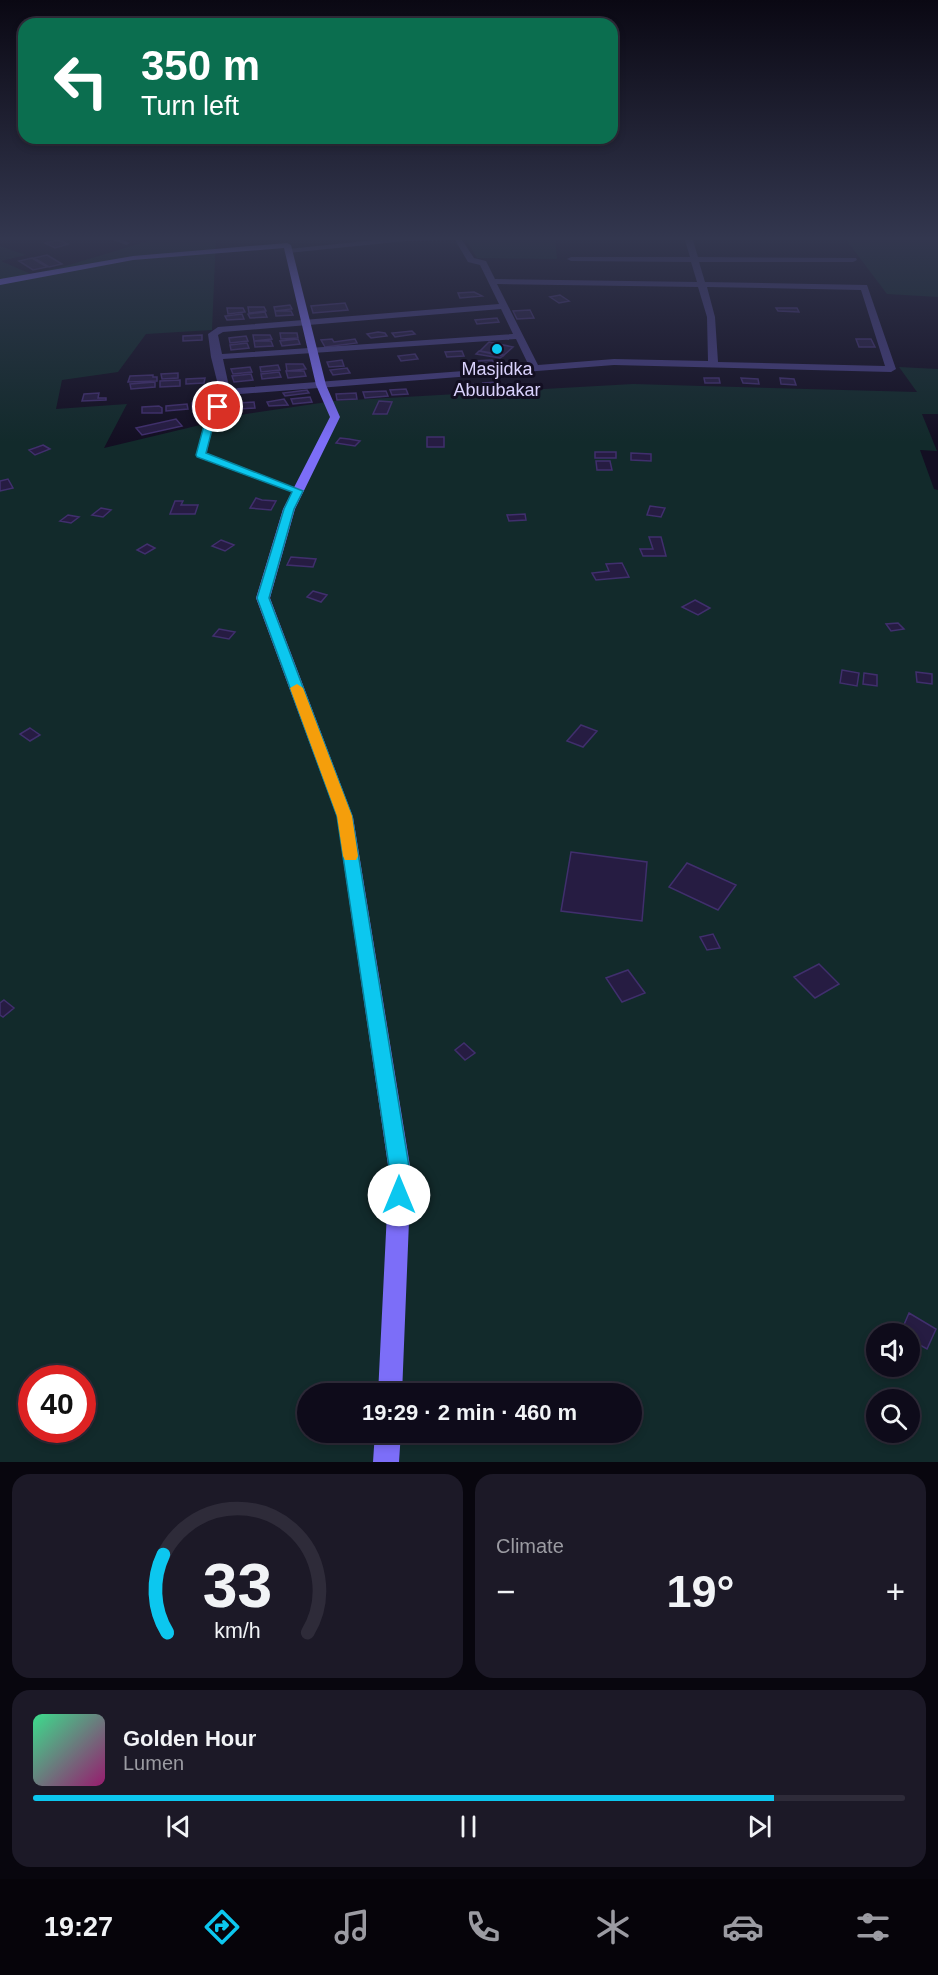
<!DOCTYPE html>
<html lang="en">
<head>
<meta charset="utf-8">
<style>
  :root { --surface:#0e0b1a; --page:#1c1927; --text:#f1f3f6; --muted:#9b9ba2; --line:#2e2b39; --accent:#0cc7ef }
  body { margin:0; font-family:Arial,sans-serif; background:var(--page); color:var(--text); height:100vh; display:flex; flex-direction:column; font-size:22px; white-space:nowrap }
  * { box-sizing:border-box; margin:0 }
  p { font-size:20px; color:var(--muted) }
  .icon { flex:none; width:33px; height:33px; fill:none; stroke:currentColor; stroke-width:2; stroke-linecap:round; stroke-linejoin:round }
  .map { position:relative; height:1462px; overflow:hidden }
  .drawer { display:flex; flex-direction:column; gap:12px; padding:12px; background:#08060e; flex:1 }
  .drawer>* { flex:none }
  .guide { position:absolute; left:18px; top:18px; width:600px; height:126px; border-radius:18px; box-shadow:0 3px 9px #0003,0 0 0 2px var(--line); background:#0b6e4f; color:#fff; overflow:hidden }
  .controls { position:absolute; left:866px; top:1323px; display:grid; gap:12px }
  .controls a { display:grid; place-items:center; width:54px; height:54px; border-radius:50%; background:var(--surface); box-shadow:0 3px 9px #0003,0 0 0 2px var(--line); font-size:30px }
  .speed { position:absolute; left:18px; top:1365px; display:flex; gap:12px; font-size:30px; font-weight:700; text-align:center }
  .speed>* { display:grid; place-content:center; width:78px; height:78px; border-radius:50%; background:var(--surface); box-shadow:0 3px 9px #0003,0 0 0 2px var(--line); line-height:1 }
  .speed .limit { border:9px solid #d22; background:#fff; color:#111 }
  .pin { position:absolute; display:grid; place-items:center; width:51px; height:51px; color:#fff; margin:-26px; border:3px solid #fff; border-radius:50%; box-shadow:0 2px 6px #0007 }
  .me { position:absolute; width:66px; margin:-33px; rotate:0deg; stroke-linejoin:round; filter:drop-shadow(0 0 4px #0008) }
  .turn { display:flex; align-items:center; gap:21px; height:126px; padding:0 24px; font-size:27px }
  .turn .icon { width:78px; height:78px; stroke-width:2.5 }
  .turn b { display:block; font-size:42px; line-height:51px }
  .big { font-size:45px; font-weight:800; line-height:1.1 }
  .drawer .widget { flex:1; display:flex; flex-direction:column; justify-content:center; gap:9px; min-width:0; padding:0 21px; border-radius:18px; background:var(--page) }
  .drawer .dial { align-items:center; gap:0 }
  .dial svg { height:156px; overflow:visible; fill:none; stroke:var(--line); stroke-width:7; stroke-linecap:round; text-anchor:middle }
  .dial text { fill:var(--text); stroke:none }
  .song { display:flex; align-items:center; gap:18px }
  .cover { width:72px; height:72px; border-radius:9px; background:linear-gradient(135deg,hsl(150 70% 55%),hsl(320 70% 35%)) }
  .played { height:6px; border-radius:3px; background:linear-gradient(90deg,var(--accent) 85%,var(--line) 85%) }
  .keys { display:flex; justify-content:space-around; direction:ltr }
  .heat { display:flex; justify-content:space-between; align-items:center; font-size:33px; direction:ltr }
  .drawer .tiles { flex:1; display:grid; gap:12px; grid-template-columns:1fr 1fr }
  .widget:last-child { grid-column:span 2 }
  .trip { position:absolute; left:297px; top:1383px; width:345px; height:60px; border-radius:30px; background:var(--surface); box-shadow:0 3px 9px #0003,0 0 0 2px var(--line); font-weight:800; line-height:60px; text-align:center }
  .tabs { display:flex; height:96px; justify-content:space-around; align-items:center; background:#06040a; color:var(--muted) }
  .tabs .icon { width:42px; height:42px }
  .tabs .on { color:var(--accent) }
  .tabs b { font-size:27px; color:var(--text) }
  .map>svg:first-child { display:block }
</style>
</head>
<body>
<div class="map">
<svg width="938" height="1462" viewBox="0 0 938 1462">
  <rect width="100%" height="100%" fill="#130f22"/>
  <path fill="#122a2b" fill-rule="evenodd" d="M161 237H216L212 330 146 334 118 372 62 380 56 409 127 404 104 448 246 414 334 401 633 384 917 392 899 367 938 369V414H922L937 451 920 450 934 489 938 490V1462H0V246L26 255 1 261 31 274 69 265ZM876 1334H909V1366H876ZM32 1378H82V1430H32ZM308 1394H632V1432H308ZM876 1400H909V1432H876Z
    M464 237H555L557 259 477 258Z
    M844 237H938V297L887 294Z"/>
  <path fill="#261c42" stroke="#402f6d" stroke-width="1.5" d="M59 240 68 244 55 248 45 243Z
    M47 255 62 264 49 267 34 258Z
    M32 258 47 267 33 270 19 261Z
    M474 292 482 296 460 298 458 293Z
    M560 295 569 301 559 303 550 297Z
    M345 303 348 310 313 313 311 306Z
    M290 305 292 309 275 311 274 307Z
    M248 307H264L266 311 249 313Z
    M227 308H243L245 312 228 314Z
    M776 308H797L799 312 778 311Z
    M530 310 534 318 517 319 513 311Z
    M275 311H291L293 315 276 316Z
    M265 312 267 317 250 318 248 314Z
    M242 314 244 319 227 320 225 316Z
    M497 318 499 322 477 324 475 320Z
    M412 331 415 334 395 337 392 333Z
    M378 332 385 333 387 336 371 338 367 334Z
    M280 333H297L298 338 281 339Z
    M202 335V340L183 341V336Z
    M253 335H270L272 339 254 341Z
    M246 336 248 341 230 343 229 338Z
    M298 339 300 344 282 346 280 341Z
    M332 339 334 342 355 339 357 343 325 347 321 340Z
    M856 339H871L875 347H859Z
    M254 341H271L273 346 255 347Z
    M489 342 513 347 504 355 480 351Z
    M247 343 249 348 231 350 230 345Z
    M462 351 464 356 447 357 445 352Z
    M479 351 503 356 500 358 476 354Z
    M415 354 418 359 401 361 398 356Z
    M342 360 344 366 329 367 327 362Z
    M492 360 497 367 478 368 474 361Z
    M286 364H303L306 369 287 371Z
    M278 365 280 370 261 372 260 367Z
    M250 367 252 372 233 374 231 369Z
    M347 368 350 373 333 375 330 370Z
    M286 371H304L306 376 288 378Z
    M279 372 281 377 262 379 261 374Z
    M178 373V378L162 379 161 374Z
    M251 374 253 380 234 382 232 376Z
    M153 375V377H157V381L128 382 130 376Z
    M205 378 204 383 186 384V379Z
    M704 378H719L720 383H705Z
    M741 378 758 379 759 384 743 383Z
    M780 378 794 379 796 385 781 384Z
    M180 380V386L160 387V381Z
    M155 382V387L131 389 130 384Z
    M498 382 501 387 486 388 483 383Z
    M473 384 476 389 463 391 459 385Z
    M406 389 408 394 392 395 390 390Z
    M307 390 309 393 285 396 283 393Z
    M386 391 388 396 365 398 363 392Z
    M99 393 98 398H106V400L82 401 84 394Z
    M356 393 357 399 337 400 336 394Z
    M310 397 312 402 293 404 291 399Z
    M284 399 288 405 269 406 267 402Z
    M379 401 392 402 387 414H373Z
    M210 402 211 407 192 409V403Z
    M254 402 255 408 238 409V403Z
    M187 404 188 409 166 411V406Z
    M159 406 162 408V413H142V407Z
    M176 419 182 426 142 435 136 428Z
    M427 437H444V447H427Z
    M340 438 349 439 360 441 355 446 336 443Z
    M43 445 50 449 35 455 29 450Z
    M595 452H616V458H595Z
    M631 453 651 454V461L631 460Z
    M596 461H610L612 470H597Z
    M8 479 13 488 0 491V481Z
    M256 498 262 500 276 501 271 510 250 508Z
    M175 501H183L181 505H198L195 514H170Z
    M650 506 665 508 661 517 647 515Z
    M101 508 111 510 103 517 92 515Z
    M525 514 526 520 509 521 507 515Z
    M68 515 79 517 71 523 60 521Z
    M649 537H661L666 556H643L640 549H653Z
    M221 540 234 545 225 551 212 546Z
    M147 544 155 548 145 554 137 550Z
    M291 557 316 559 313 567 287 565Z
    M622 563 629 577 596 580 592 573 609 571 606 564Z
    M313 591 327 595 321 602 307 597Z
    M695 600 710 608 698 615 682 607Z
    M898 623 904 629 891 631 886 624Z
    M219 629 235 632 229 639 213 636Z
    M842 670 859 673 857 686 840 683Z
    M916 672 932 674V684L917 682Z
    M864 673 877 675V686L863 684Z
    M581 725 597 731 583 747 567 741Z
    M30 728 40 735 30 741 20 734Z
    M571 852 647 862 642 921 561 911Z
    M687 863 736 885 718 910 669 887Z
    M713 934 720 948 707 950 700 937Z
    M819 964 839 984 815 998 794 977Z
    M628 970 645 993 622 1002 606 978Z
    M4 1000 14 1008 3 1017 0 1015V1003Z
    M464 1043 475 1053 465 1060 455 1050Z
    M909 1313 936 1329 927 1349 909 1339V1334H900Z"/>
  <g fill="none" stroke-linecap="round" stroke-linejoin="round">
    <path fill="#443c7e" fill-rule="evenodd" d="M105 237H116L130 243 126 245Z
      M404 237H460L474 258 486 261 495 279 697 282 691 262 571 261 567 259 571 257H690L684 237H692L698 257 856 258 857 260 853 262H699L705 282 867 285 896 369 891 372 614 365 240 394C216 406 212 429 207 453L304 491 302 493H294L197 457 196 455 206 417 221 397 211 357 208 334 218 327 499 304 480 265 468 262 455 240 406 241 288 253 284 251 288 249ZM497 284 698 287 707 317 708 361 614 359 538 365ZM707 287 861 290 885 366 718 362 715 317ZM501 309 513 334 222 354 218 335 223 332ZM516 339 529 366 238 388 230 391 223 359Z"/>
    <path fill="#7c6ef8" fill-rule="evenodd" d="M287 243 291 245 326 385 340 417 295 509 270 598 353 817 411 1172 402 1394H378L389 1172 337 817 256 598 283 509 330 417 316 385 284 248 133 260 0 285V279L133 256Z
      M375 1432H401L399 1462H373Z"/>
  </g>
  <linearGradient id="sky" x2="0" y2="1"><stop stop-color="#0a0813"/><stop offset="0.54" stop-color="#33374f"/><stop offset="1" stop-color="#33374f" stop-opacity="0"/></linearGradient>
  <rect width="938" height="442" fill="url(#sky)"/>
  <path fill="#0cc7ef" stroke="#08819b" stroke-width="1.5" d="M215 405 223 407 215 418 206 453 303 491 294 509 269 598 352 816 410 1173 409 1195 406 1201 399 1204 392 1201 389 1195 390 1173 337 816 257 598 284 509 292 492 197 457 196 455 206 418Z"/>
  <path fill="#f59e0b" d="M297 684 303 688 352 816 358 856 356 860H345L343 856 337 816 290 688Z"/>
  <circle fill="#0cc7ef" stroke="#130f22" stroke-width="2" cx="497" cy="349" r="6"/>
  <g text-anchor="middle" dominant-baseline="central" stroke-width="6" stroke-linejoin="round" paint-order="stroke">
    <g font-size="18" fill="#dad2fd" stroke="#130f22">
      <text x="497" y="369">Masjidka<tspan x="497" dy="21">Abuubakar</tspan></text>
    </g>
  </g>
</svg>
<div class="controls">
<a><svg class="icon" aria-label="sound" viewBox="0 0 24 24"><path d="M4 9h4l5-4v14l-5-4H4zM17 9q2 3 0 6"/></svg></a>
<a><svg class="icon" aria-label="search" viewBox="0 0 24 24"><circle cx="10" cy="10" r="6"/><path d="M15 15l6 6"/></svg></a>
</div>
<div class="speed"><div class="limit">40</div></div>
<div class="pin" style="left:218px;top:407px;background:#d93025"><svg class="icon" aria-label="arrive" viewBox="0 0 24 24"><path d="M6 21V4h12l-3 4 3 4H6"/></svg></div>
<svg class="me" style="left:399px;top:1195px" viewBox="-20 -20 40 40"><circle r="19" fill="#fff"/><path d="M0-13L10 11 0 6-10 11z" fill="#0cc7ef"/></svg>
<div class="trip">19:29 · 2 min · 460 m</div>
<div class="guide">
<div class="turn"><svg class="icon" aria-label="left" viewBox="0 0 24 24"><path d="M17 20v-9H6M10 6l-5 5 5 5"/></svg><div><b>350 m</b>Turn left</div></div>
</div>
</div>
<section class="drawer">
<div class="tiles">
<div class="widget dial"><svg viewBox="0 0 100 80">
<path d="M14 69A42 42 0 1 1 86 69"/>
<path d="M14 69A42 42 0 0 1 12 29" stroke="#0cc7ef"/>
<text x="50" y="56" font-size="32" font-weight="700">33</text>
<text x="50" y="72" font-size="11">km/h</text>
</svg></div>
<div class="widget"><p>Climate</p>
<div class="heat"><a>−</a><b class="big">19°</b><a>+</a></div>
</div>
<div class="widget">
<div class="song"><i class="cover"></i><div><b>Golden Hour</b><p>Lumen</p></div></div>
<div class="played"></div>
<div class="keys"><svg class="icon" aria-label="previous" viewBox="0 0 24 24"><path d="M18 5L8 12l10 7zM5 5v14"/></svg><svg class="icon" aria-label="pause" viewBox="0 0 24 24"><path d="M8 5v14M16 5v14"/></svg><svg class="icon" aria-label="next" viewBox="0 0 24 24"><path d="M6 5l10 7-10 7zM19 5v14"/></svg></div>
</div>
</div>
</section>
<nav class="tabs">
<b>19:27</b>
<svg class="icon on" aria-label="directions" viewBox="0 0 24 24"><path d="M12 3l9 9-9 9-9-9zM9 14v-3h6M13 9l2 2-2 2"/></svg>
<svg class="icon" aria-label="music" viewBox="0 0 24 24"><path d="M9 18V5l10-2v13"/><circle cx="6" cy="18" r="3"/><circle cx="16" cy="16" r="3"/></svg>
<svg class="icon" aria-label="phone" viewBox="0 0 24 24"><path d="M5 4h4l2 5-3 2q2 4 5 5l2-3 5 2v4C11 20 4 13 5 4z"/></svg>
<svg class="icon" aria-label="climate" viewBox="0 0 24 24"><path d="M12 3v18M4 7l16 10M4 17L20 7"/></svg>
<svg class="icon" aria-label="car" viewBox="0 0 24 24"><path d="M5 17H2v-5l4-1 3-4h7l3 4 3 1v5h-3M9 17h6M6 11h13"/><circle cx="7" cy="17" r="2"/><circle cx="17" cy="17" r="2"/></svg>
<svg class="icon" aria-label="filters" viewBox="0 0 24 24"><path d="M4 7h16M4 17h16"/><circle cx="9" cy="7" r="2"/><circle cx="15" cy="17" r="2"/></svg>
</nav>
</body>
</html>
